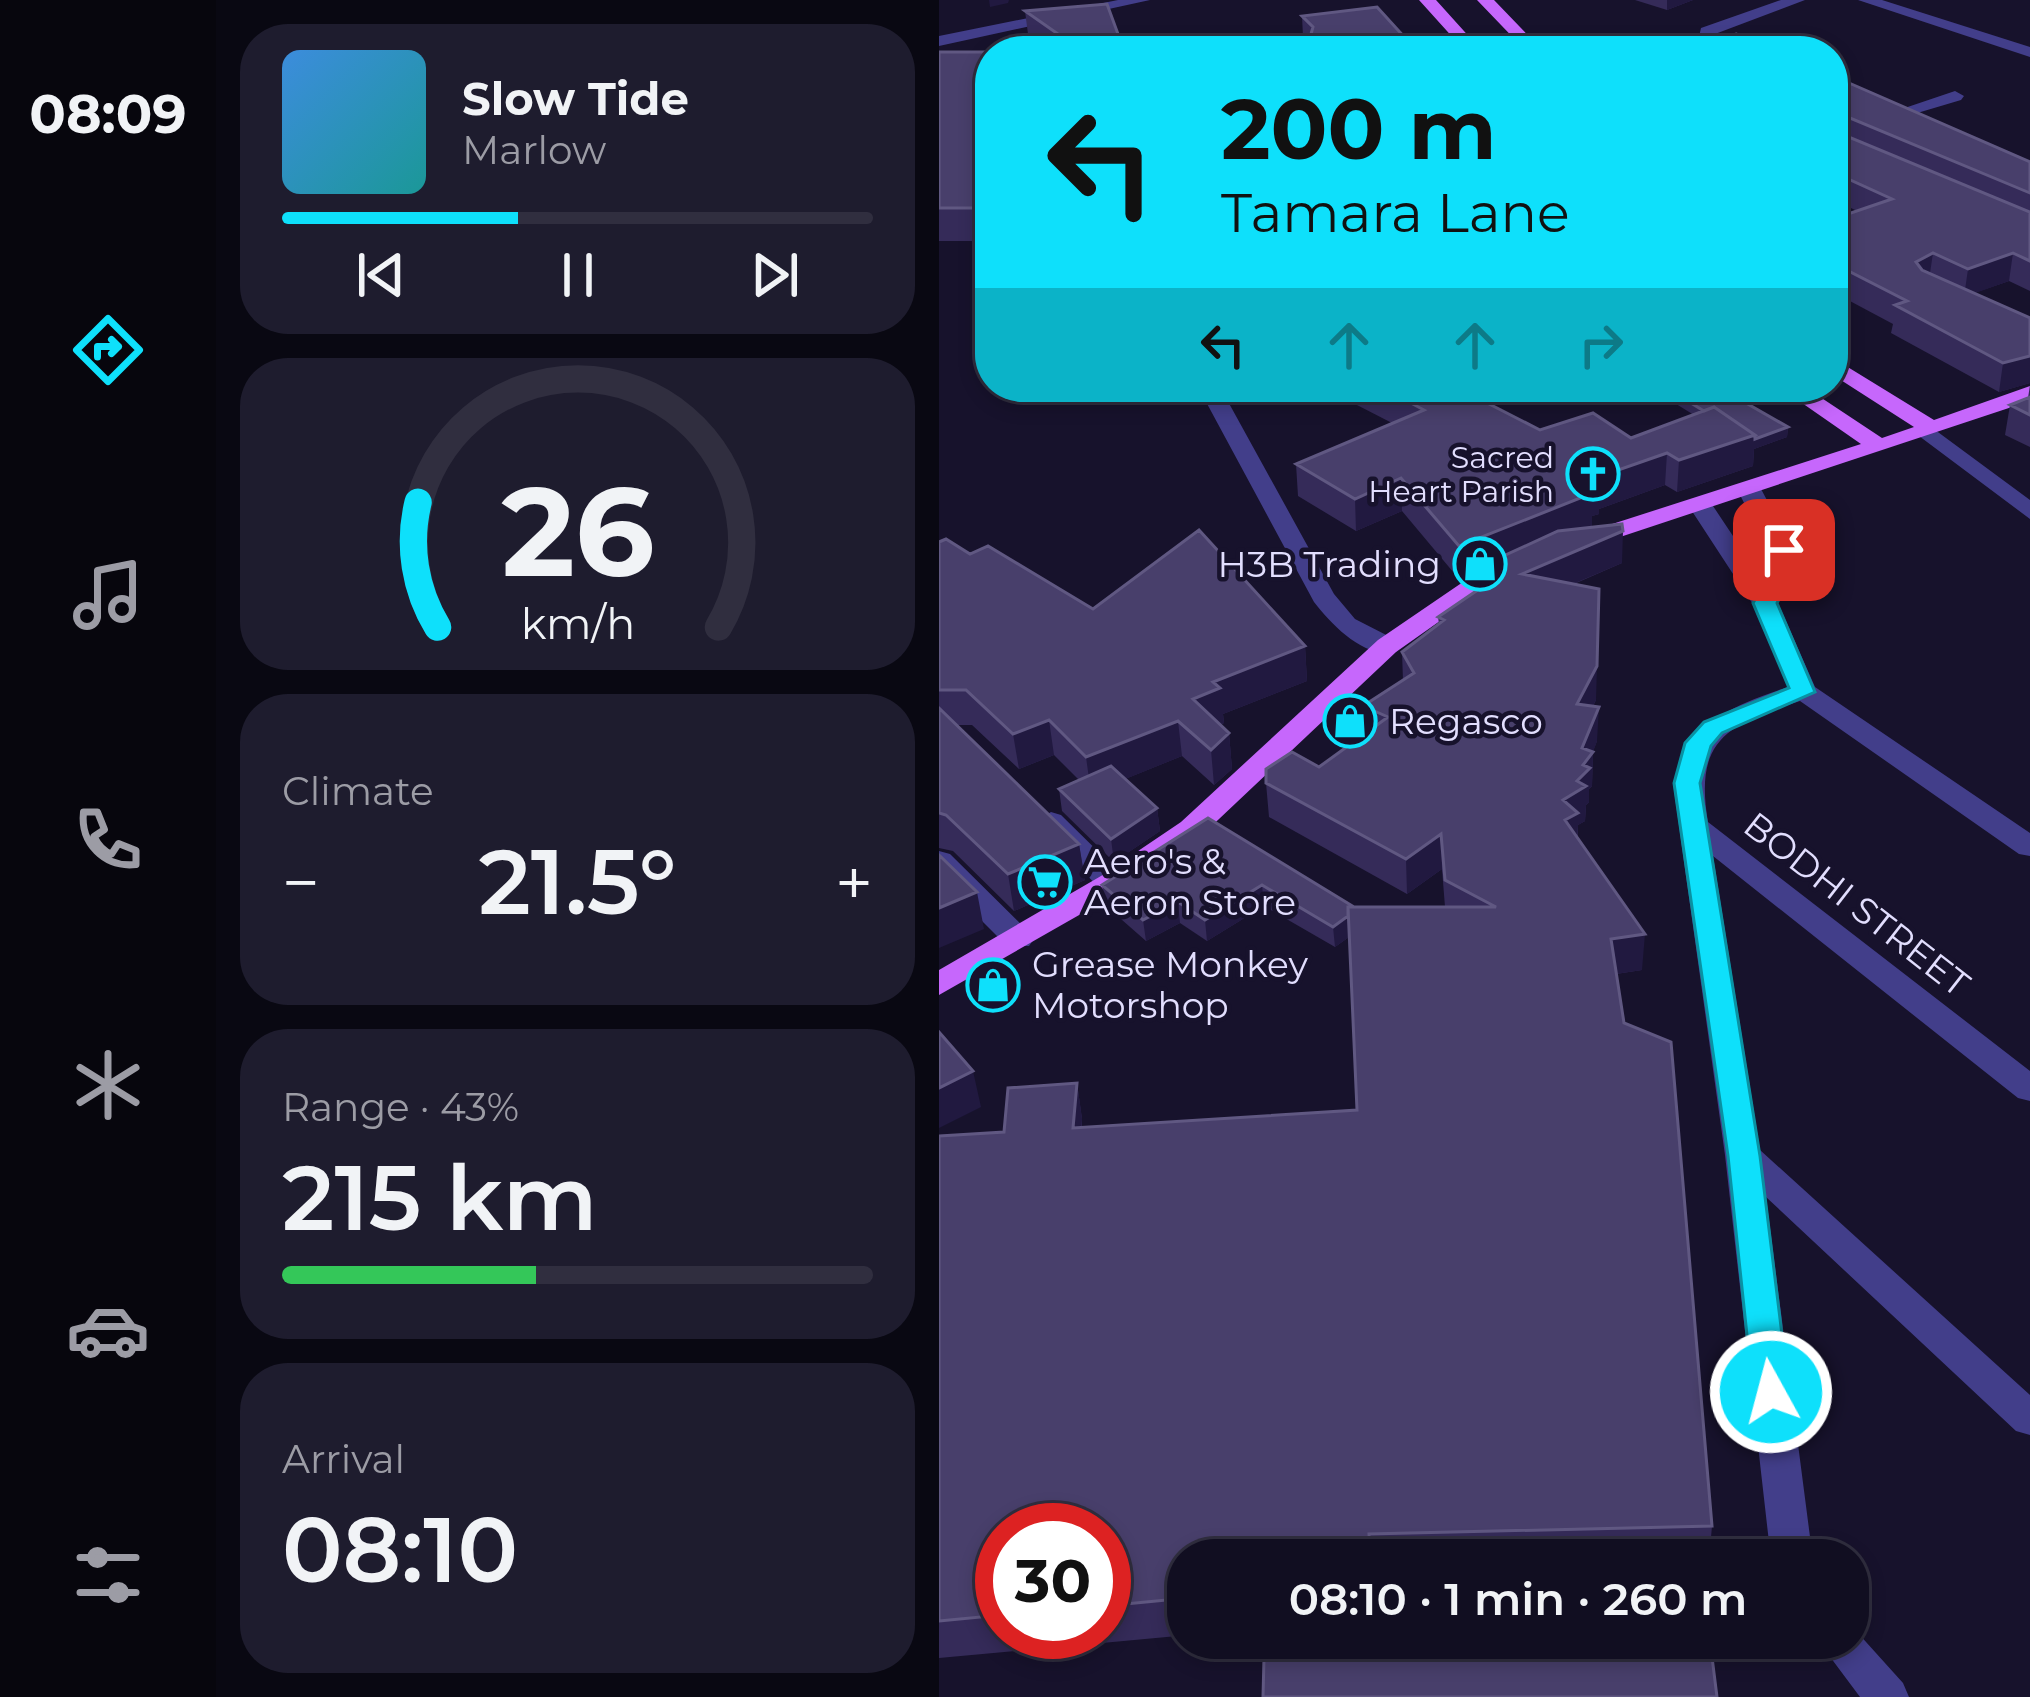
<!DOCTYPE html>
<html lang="en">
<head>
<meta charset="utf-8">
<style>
  :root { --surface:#110e21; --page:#1e1c2e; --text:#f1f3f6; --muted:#9c9ca5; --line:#302e3f; --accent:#0ee0fb }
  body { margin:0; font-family:Montserrat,sans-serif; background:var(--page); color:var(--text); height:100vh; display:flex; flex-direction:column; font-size:45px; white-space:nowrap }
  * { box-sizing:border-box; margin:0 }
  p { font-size:39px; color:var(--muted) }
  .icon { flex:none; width:66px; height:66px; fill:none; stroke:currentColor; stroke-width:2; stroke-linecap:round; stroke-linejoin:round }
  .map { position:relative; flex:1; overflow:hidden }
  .details { display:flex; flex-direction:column; gap:24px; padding:24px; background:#090812; width:723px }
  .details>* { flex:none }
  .guide { position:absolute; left:36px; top:36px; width:873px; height:366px; border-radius:48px; box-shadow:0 6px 18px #0003,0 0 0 3px var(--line); background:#0ee0fb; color:#111; overflow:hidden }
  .speed { position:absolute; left:36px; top:1503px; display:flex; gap:24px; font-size:60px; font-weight:700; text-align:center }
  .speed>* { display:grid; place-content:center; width:156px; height:156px; border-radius:50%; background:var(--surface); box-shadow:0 6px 18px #0003,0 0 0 3px var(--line); line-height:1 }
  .speed .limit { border:18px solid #d22; background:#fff; color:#111 }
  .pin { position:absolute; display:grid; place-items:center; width:102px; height:102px; color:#fff; margin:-51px; border-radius:24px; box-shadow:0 6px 18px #0006 }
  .me { position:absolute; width:132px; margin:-66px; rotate:353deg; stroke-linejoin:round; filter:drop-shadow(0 0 9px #0008) }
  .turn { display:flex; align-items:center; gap:42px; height:252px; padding:0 48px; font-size:54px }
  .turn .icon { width:156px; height:156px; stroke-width:2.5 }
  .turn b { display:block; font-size:84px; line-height:102px }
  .lanes { display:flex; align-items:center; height:114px; padding:0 48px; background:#0003; justify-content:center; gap:60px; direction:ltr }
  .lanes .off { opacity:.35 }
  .big { font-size:90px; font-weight:600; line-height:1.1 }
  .details .tile { flex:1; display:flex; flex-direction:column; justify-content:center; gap:18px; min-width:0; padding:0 42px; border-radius:48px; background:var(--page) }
  .details .dial { align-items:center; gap:0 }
  .dial svg { height:312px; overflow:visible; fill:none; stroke:var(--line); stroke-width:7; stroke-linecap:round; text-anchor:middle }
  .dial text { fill:var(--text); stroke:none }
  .song { display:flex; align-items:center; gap:36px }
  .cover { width:144px; height:144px; border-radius:18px; background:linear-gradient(135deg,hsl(210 70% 55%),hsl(180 70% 35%)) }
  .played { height:12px; border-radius:6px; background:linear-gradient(90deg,var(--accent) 40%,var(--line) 40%) }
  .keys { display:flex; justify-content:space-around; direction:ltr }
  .heat { display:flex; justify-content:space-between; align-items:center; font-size:66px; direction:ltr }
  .charge { height:18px; border-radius:9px; background:linear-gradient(90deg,#34c759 43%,var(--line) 0) }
  .trip { position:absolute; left:228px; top:1539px; width:702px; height:120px; border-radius:48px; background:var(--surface); box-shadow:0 6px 18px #0003,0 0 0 3px var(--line); font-weight:600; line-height:120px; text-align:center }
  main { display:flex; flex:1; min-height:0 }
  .dock { display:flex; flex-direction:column; width:216px; justify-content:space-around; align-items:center; background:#07060d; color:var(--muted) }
  .dock .icon { width:84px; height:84px }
  .dock .active { color:var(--accent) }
  .dock b { font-size:54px; color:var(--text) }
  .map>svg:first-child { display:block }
</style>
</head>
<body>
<main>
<nav class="dock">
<b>08:09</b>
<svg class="icon active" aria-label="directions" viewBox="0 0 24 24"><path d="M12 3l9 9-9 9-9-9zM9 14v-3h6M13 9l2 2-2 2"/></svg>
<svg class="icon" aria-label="music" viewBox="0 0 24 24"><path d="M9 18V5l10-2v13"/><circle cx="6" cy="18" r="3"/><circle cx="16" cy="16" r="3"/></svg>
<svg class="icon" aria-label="phone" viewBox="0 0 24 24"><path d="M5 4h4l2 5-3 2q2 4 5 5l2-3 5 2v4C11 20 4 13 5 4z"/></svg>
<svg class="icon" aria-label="climate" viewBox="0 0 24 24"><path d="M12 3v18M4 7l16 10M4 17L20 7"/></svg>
<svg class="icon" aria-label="car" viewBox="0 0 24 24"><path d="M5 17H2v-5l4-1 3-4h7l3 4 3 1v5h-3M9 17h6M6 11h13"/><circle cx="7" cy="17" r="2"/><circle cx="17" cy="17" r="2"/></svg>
<svg class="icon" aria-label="filters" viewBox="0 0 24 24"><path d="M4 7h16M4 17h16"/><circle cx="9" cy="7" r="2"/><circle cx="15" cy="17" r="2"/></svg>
</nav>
<section class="details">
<div class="tile">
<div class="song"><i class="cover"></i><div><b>Slow Tide</b><p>Marlow</p></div></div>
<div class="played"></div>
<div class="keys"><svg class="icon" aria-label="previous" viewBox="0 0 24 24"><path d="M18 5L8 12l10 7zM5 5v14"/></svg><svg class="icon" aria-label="pause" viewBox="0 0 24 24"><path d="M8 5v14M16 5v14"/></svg><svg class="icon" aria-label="next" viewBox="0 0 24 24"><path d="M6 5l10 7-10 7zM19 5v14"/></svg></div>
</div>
<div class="tile dial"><svg viewBox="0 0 100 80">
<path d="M14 69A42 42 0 1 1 86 69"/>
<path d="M14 69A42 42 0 0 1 9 37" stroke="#0ee0fb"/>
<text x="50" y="56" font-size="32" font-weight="700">26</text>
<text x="50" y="72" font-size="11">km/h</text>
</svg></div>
<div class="tile"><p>Climate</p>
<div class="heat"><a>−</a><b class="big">21.5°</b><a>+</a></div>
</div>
<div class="tile"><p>Range · 43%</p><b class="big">215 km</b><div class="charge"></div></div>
<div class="tile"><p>Arrival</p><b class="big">08:10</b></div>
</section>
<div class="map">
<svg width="1091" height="1697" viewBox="0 0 1091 1697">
  <rect width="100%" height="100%" fill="#17122c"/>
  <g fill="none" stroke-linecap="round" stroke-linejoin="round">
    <path fill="#423e8a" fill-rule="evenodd" d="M179 0H211L0 46V36Z
      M842 0H866L776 34V39L797 51H775L759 41 762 28Z
      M919 0H943L1091 47V57Z
      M354 33 372 51H355L346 38Z
      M1016 91 1025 96 1022 100 948 122 939 117Z
      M259 387H281L395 594 416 619 457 640 461 646 457 652C425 659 393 625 375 602Z
      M988 424 1091 500V519L980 436 976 431Z
      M810 482 822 489 860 560 839 603 876 687 1091 833V856L1080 854 861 701C788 725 755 739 769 822L1091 1071V1101L1079 1098 774 856 821 1150 1091 1395V1435L1077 1431 827 1197 874 1560H832L786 1155 734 783C752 722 792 706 849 687L813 603 749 505 761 498 770 500 824 581 834 560 798 489Z
      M112 812 122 815 184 876 188 883 184 890H162L102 827 97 821Z
      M0 851 11 854 90 932 95 939 90 946H68L0 878Z
      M909 1622 964 1683 970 1697H921L877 1638H909Z"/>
    <path fill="#c667fc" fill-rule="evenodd" d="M480 0H497L543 51H526Z
      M538 0H555L604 51H587Z
      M894 358 995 420 1091 386V401L657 545H639L636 540 639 535 922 444 840 387H866L943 438 975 427 894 375Z
      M575 558 584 561 588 566 584 571 542 592 457 652 262 836 184 890 0 995V970L162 876 242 822 439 640 524 582Z"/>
  </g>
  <path fill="#352b59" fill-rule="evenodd" d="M696 0H754L728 10Z
    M86 11 181 51H113L89 34Z
    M363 16 478 51 370 43 364 37Z
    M0 52H51V241H0Z
    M894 76 1091 162V291L1070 281 1035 293 1091 318V383L1060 392 952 333 954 324 894 292V219L918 211 894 199Z
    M1091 385V447L1066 435 1071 405 1089 398Z
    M416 387H570L542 400 601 430 692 438 755 415 716 391V387H779L849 427 848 437 815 449 814 466 738 492 726 485 660 509V514L653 516V526L647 528 683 563 635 584 657 700 654 706 658 741 654 751 653 786 650 789V802L647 805 646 821 639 825V838L703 970 677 974 773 1526 770 1560H249V1635L0 1658V1136L65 1132 138 1083 143 1119V1127L418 1110 410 937 396 947 325 906 268 941 241 923 207 941 166 905 163 885 269 818 415 907H506L503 869 468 894 330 817 327 783 380 767 426 734 424 706 464 681 463 652 500 624 499 617 538 590V572L520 579 463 511 417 531 359 496 357 464 453 423 416 404ZM63 1530H165V1632H63Z
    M0 542 31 554 154 609 366 646 368 681 284 714 285 723 281 725 290 733 293 769 275 785 243 756 186 779 218 808 221 831 175 862 123 811 120 789 140 780 115 755 80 769 33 725H18L140 844 146 880 75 911 14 851 0 848Z"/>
  <path fill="#211940" d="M50 0H70L69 3 51 7Z
    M728 0H754L728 10Z
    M179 34 181 51H139V48Z
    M994 253 990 280 977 262Z
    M1074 253 1070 281 1025 297 1029 269Z
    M1091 356V383L1060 392 1064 363Z
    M509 387H570V388L509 414Z
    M849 427 848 437 815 449 814 466 738 492 740 460 816 435Z
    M728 453 726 485 660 509V514L653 516V526L541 571 538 568V572L520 579V546L645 487 656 478Z
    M462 478 463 511 417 531 416 499Z
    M684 531 683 563 582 606 583 574Z
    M366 646 368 681 284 714 285 723 258 734 254 699 274 682Z
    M658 666 657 700 637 738 638 704Z
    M660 707 658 741 654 752 653 786 650 789V802L647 805 646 821 639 825 638 848 623 835 624 800Z
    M110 720 115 755 80 769 74 734Z
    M239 721 243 756 152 793 147 757Z
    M290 733 293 769 275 785 272 750Z
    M218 808 221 831 175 862 172 839Z
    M502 834 503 869 468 894 467 859Z
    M140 844 146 880 75 911 69 874Z
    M323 885 325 906 268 941 266 920Z
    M38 892 45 929 0 948V908Z
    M239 902 241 923 207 941 204 920Z
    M419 909 420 930 396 947 394 927Z
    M706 934 703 970 670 975 672 939Z
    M34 1071 42 1107 0 1128V1088Z
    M138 1083 143 1119 140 1164 134 1128Z"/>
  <path fill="#483f6b" stroke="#605882" stroke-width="3" d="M168 4 179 34 139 48 86 11Z
    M438 7 478 51H302L378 42 372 34 374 27 363 16Z
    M797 34 836 51H766L755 47Z
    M0 52H51V208H0Z
    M894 76 1091 162V193L894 111Z
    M894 122 895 131 1091 212V261L1074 253 1029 269 994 253 977 262 983 270 1091 318V356L1064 363 956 305 968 301 894 263V253L905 250 894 244V219L953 199 894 172Z
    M442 387H517L601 430 654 413 692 438 775 407 816 435 740 460 728 453 656 478 661 481 645 487 654 493 520 546 462 478 416 499 357 464 485 410Z
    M726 387H779L849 427 816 439V435L775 407 765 411Z
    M1091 397V415L1071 405Z
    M683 524 684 531 583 574 660 589 658 666 638 704 660 707 643 748 654 752 644 765 651 768 638 781 647 786 624 800 639 813 626 820 706 934 672 939 685 1023 732 1042 773 1526 430 1534 431 1560H249V1598L165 1606V1530H63V1615L0 1621V1136L65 1132 69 1088 138 1083 134 1128 418 1110 409 907H557L506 880 502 834 467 859 327 783V769L353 752 380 767 449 717 424 706 475 673 463 652 505 620 499 617 543 587 538 580 545 576 538 568 619 531Z
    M260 530 366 646 274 682 281 688 254 699 290 733 272 750 239 721 147 757 110 720 74 734 27 690H0V542L7 539 31 554 49 546 154 609Z
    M0 708 140 844 69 874 7 815 0 813Z
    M172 766 218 808 172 839 120 789Z
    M269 818 415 907H409V916L394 927 323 885 266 920 239 902 204 920 163 885Z
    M0 855 38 892 0 908Z
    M0 1032 34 1071 0 1088Z
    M523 1638H653L654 1645 771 1641 778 1697H324L325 1658 524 1651Z"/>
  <path fill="#0ee0fb" stroke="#0992a3" stroke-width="3" d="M845 544 857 550 858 568 838 603 876 692 783 733 772 746 761 783 821 1156 850 1392 844 1403 832 1407 819 1403 814 1392 789 1156 735 783 746 743 765 722 850 688 814 603 835 568 834 550Z"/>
  <defs>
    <g id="church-ring" transform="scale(2.7)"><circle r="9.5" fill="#17122c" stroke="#0ee0fb" stroke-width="1.5"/><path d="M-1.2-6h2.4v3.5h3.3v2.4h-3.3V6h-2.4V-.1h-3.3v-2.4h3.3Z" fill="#0ee0fb"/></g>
    <g id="shop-ring" transform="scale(2.7)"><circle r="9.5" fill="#17122c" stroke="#0ee0fb" stroke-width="1.5"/><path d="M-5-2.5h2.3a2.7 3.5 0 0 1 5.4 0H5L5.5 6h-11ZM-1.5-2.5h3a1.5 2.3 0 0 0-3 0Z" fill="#0ee0fb"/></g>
    <g id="supermarket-ring" transform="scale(2.7)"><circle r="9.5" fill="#17122c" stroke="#0ee0fb" stroke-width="1.5"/><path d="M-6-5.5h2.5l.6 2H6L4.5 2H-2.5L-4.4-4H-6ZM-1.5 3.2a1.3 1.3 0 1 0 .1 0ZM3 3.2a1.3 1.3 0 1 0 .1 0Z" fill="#0ee0fb"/></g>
  </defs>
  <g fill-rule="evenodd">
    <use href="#church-ring" x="654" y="474"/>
    <use href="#shop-ring" x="541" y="564"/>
    <use href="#shop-ring" x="411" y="721"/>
    <use href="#supermarket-ring" x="106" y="882"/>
    <use href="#shop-ring" x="54" y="985"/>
  </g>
  <g text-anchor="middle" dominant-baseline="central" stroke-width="9" stroke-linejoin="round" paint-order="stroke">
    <g font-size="30" fill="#e2defe" stroke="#17122c" text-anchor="end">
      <text x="615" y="457">Sacred<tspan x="615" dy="34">Heart Parish</tspan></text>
    </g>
    <g font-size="36" fill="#e2defe" stroke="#17122c" text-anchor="start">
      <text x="502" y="564" text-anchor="end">H3B Trading</text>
      <text x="450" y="721">Regasco</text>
      <text x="145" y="861">Aero's &amp;<tspan x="145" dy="41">Aeron Store</tspan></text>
      <text x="93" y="964">Grease Monkey<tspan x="93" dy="41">Motorshop</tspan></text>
    </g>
    <g font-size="36" fill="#e2defe" stroke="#17122c">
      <text transform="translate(918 904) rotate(38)">BODHI STREET</text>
    </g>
  </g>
</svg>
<div class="speed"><div class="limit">30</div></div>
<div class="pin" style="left:845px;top:550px;background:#d93025"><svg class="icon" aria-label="arrive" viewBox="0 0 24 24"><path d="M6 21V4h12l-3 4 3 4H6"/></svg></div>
<svg class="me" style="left:832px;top:1392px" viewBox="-20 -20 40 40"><circle r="17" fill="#0ee0fb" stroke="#fff" stroke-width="3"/><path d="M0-11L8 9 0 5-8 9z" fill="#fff"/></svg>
<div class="trip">08:10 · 1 min · 260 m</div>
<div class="guide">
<div class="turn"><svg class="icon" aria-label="left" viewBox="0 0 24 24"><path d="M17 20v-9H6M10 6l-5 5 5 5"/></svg><div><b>200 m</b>Tamara Lane</div></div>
<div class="lanes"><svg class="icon" aria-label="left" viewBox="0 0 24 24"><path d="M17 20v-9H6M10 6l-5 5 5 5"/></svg><svg class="icon off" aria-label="ahead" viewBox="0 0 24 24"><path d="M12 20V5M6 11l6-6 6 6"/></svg><svg class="icon off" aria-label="ahead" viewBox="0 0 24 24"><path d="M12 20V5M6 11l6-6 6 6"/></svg><svg class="icon off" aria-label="right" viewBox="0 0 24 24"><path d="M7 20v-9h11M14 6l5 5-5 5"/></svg></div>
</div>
</div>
</main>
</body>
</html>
